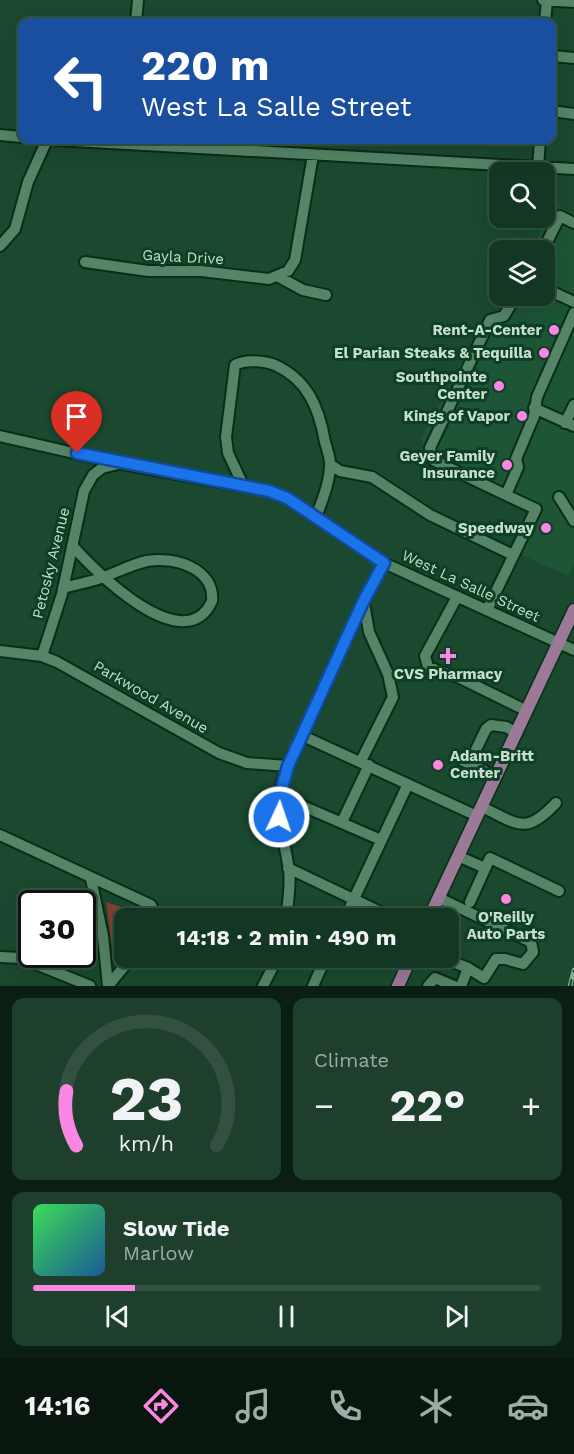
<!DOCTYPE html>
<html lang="en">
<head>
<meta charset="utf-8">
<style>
  :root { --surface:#143723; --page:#1d3f2b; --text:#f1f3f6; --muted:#9daca6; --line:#335141; --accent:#fc86e3 }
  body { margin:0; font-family:"Work Sans",sans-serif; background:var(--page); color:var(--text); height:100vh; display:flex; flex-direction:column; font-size:22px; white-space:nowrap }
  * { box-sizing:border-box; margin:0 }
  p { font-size:20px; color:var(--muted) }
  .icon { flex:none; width:33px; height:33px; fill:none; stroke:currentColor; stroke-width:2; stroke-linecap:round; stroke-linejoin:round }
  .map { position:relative; height:986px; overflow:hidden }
  .details { display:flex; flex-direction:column; gap:12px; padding:12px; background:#0b1e13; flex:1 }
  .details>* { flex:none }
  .hud { position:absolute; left:18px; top:18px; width:538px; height:126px; border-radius:12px; box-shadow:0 6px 24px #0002,0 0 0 2px var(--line); background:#1a4fa0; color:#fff; overflow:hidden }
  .buttons { position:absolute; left:489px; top:162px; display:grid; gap:12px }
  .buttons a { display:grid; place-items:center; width:66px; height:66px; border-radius:12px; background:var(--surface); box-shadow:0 6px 24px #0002,0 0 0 2px var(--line); font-size:30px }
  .speed { position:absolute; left:18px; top:890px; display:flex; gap:12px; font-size:30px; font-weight:700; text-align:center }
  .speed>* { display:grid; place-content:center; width:78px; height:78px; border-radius:50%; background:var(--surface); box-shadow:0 6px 24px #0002,0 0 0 2px var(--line); line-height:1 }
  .speed .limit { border:3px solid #111; border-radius:9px; background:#fff; color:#111 }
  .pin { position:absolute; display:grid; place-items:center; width:51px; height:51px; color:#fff; margin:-62px -26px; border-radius:50% 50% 50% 0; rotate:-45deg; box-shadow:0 0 6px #0007 }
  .pin .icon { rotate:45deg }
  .me { position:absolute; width:66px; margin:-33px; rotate:3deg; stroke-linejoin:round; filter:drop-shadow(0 0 4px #0008) }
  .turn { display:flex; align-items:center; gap:21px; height:126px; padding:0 24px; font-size:27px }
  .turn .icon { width:78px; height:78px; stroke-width:2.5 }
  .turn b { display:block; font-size:42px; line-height:51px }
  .big { font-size:45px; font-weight:700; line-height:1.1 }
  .details .tile { flex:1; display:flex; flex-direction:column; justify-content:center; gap:9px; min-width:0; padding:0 21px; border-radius:12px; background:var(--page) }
  .details .dial { align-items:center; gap:0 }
  .dial svg { height:156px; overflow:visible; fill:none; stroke:var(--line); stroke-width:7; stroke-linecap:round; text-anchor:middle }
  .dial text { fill:var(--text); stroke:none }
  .song { display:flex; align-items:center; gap:18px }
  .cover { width:72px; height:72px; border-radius:9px; background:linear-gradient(135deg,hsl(130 70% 55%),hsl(210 70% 35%)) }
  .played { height:6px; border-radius:3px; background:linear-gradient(90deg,var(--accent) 20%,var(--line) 20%) }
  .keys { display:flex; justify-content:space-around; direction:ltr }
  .heat { display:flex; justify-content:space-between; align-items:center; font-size:33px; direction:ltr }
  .details .tiles { flex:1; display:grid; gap:12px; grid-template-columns:1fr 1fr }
  .tile:last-child { grid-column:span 2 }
  .trip { position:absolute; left:114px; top:908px; width:345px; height:60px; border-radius:12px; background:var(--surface); box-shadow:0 6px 24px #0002,0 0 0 2px var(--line); font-weight:700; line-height:60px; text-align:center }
  .tab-bar { display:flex; height:96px; justify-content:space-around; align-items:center; background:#08160e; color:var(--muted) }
  .tab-bar .icon { width:42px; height:42px }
  .tab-bar .current { color:var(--accent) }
  .tab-bar b { font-size:27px; color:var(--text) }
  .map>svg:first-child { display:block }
</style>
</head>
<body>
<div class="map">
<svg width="574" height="986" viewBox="0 0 574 986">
  <rect width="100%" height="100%" fill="#1a492f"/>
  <path fill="#1d5536" d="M556 205 574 214V564L568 576 522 555 542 508 424 452 421 438 486 316 499 309 506 296H544V250H531Z"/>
  <path fill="#814231" d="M106 902 150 917 124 918V955L119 959 113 955Z"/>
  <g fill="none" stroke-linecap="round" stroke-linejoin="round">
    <g stroke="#082d19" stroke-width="14">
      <path id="minor" d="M543 0 574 2
        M136 22 138 0
        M545 22 547 0
        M552 56 574 58
        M552 111 574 114
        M0 135 22 137
        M56 140 574 169
        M538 167 540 140
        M0 246 15 229 28 182 47 140
        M543 250 560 216 574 223
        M85 262 148 271H201L269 279 288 271 295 260 313 155
        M279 277 303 290 326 295
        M544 288 574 302
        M534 408 574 426
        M565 423 574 405
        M0 436 122 464 269 491 287 498 384 563 574 650
        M330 464 340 471 372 477 430 515 513 555
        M243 485 228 453 226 437 235 365C245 359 265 361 275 365 308 380 319 408 325 442 327 449 330 457 330 464 330 482 322 501 316 517
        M506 495 433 460 430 448 490 320 504 316 516 296
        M559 497 574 521
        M63 588C74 585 84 583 95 580 112 575 129 565 147 561 175 556 215 569 212 601 185 661 94 571 72 545
        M457 597 425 656 428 667 460 678 527 711
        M487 610 536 509 506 495 518 467 516 459 534 416 537 397 574 313
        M0 651 42 656 57 662 219 753 247 763 288 766
        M42 656 62 594 84 491 93 475 102 468 118 464
        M303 736 477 816
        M361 761 393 697 388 674 369 632 364 603
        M463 761 496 776
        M469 764 486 729 491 725 506 727 517 733
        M278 802 289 800 381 840
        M482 807C518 824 525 836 556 803
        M342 822 369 765
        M0 835 151 905 157 918
        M458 856 485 868
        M288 868 393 918
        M91 879 103 936 108 986
        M439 898 531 942 533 952 523 964 505 959H496L484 978
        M470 902 490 858 559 891
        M286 918C288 903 291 886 289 870 284 839 276 813 282 781L363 602 384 563
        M345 918 408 784
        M0 957 21 958 90 986
        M440 957 468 968 484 978
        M108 986 132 957
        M263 986 278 957
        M313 986 326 957
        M428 986 435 978 454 986
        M461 986 468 968"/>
    </g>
    <g stroke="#082d19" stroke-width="15">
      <path id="major" d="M429 918 574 610
        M398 986 411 957"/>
    </g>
    <use href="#minor" stroke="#558466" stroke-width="10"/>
    <use href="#major" stroke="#9c7997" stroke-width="12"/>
    <g stroke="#8dac98" stroke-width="4.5">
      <path id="rail" d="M570 986 574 970"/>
    </g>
    <use href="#rail" stroke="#0d3f24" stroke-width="2" stroke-dasharray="7" stroke-linecap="butt"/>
  </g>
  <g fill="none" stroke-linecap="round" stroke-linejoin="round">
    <g stroke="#114b97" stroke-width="15">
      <path id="route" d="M77 453 269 491 287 498 384 563 363 602 288 766 278 802 279 817"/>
    </g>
    <use href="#route" stroke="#1a73e8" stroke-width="10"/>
  </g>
  <g fill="#fc86e3" stroke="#0d3f24" stroke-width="2">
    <circle cx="554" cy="330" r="6"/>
    <circle cx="544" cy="353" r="6"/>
    <circle cx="499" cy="386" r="6"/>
    <circle cx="522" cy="416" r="6"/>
    <circle cx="507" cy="465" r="6"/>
    <circle cx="546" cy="528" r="6"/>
    <path d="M445 647h6v6h6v6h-6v6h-6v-6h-6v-6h6z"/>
    <circle cx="438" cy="765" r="6"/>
    <circle cx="506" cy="899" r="6"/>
  </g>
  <g text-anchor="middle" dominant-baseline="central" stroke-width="6" stroke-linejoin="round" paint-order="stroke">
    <g font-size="15" fill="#c6decd" stroke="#0d3f24">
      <text transform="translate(183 257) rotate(3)">Gayla Drive</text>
      <text transform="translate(51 563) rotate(-76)">Petosky Avenue</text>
      <text transform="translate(471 586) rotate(25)">West La Salle Street</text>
      <text transform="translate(151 697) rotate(30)">Parkwood Avenue</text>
    </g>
    <g font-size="15" font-weight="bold" fill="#c6decd" stroke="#0d3f24" text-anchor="end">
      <text x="542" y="330">Rent-A-Center</text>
      <text x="532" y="353">El Parian Steaks &amp; Tequilla</text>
      <text x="487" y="377">Southpointe<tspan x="487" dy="17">Center</tspan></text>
      <text x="510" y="416">Kings of Vapor</text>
      <text x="495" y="456">Geyer Family<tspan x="495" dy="17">Insurance</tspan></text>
      <text x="534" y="528">Speedway</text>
      <text x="448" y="674" text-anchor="middle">CVS Pharmacy</text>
      <text x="450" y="756" text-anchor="start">Adam-Britt<tspan x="450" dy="17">Center</tspan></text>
      <text x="506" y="917" text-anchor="middle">O'Reilly<tspan x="506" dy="17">Auto Parts</tspan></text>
    </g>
  </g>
</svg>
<div class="buttons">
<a><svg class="icon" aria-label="search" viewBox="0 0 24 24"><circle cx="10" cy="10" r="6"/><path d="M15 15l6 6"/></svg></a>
<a><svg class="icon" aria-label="layers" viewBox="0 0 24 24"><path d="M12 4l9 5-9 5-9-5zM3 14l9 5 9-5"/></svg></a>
</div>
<div class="speed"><div class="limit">30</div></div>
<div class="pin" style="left:77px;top:453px;background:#d93025"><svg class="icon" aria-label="arrive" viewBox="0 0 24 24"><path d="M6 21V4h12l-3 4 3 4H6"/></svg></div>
<svg class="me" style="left:279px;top:817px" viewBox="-20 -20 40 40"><circle r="17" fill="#1a73e8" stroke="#fff" stroke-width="3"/><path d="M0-11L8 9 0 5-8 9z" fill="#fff"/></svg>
<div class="trip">14:18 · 2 min · 490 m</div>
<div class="hud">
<div class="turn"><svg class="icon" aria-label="left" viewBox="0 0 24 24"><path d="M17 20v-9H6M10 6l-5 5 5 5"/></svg><div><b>220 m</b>West La Salle Street</div></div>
</div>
</div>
<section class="details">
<div class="tiles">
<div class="tile dial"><svg viewBox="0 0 100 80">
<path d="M14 69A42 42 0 1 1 86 69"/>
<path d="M14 69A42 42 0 0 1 9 41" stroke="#fc86e3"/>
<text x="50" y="56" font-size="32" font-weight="700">23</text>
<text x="50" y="72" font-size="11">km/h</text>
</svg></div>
<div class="tile"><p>Climate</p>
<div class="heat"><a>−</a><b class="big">22°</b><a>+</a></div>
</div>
<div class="tile">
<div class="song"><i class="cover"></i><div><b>Slow Tide</b><p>Marlow</p></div></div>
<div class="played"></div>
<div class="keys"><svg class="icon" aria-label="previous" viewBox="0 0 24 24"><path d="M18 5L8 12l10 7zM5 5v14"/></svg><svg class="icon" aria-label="pause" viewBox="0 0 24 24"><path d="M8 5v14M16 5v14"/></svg><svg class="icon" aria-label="next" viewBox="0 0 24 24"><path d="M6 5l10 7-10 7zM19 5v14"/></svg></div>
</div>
</div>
</section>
<nav class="tab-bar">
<b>14:16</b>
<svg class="icon current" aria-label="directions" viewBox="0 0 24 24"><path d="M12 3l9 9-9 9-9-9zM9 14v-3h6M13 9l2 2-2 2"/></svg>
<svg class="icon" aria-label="music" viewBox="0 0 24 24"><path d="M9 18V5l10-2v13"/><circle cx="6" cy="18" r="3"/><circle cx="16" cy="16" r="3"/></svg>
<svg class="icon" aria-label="phone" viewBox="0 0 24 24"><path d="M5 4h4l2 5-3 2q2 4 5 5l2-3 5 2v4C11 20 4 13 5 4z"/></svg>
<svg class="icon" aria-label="climate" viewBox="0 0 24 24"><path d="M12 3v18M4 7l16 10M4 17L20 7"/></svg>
<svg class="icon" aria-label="car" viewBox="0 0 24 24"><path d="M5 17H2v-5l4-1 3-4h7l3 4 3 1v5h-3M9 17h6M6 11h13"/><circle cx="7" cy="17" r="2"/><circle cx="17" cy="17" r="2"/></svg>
</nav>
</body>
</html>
